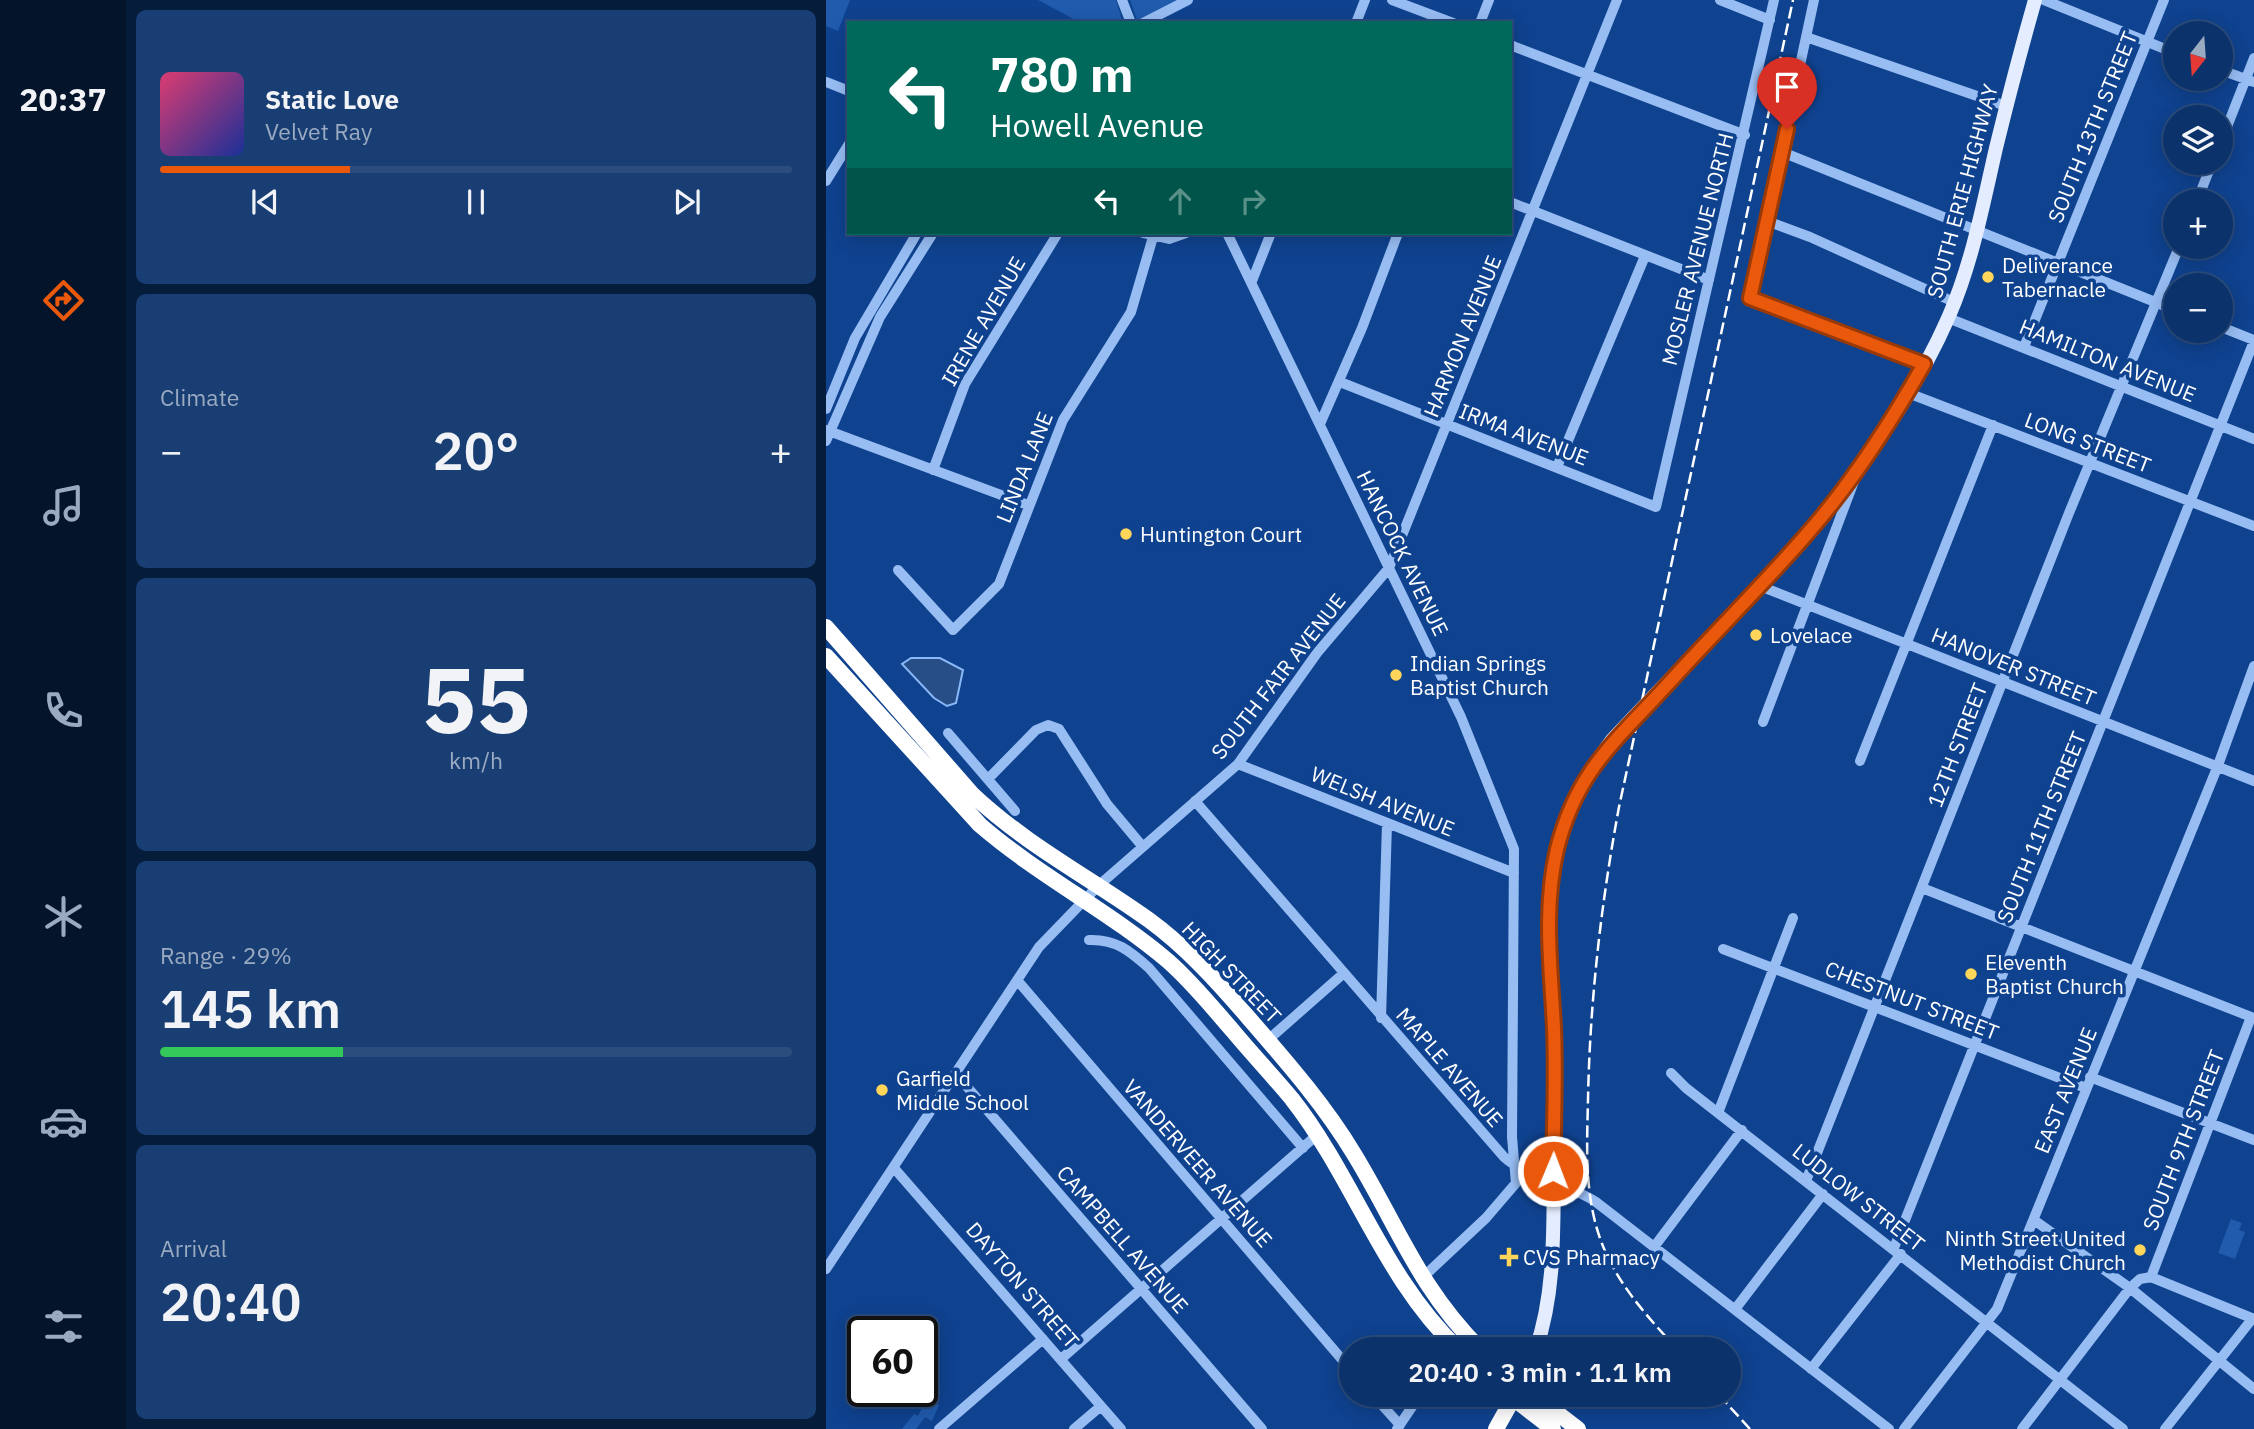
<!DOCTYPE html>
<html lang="en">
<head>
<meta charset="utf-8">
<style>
  :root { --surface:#0b326b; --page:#193e73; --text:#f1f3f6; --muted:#9aaac1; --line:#2b4d7e; --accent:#ea580c }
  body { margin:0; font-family:"IBM Plex Sans",sans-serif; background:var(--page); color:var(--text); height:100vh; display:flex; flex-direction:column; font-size:26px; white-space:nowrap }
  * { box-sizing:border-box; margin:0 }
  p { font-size:23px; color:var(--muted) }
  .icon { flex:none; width:38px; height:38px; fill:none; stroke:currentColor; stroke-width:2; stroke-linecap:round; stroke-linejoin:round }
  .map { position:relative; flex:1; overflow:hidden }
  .details { display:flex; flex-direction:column; gap:10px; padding:10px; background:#061c3b; width:700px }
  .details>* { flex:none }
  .banner { position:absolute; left:21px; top:21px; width:665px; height:214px; border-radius:0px; box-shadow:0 4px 18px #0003,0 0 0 2px var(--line); background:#00695c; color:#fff; overflow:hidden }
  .needle { width:46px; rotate:197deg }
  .tools { position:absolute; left:1337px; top:21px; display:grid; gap:14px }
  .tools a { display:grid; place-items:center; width:70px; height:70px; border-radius:50%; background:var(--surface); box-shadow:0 4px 18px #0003,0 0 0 2px var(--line); font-size:35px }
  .speed { position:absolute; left:21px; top:1316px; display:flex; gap:14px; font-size:35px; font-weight:700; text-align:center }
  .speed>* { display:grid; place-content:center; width:91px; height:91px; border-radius:50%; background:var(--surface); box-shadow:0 4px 18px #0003,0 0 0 2px var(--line); line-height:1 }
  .speed .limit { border:4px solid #111; border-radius:10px; background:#fff; color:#111 }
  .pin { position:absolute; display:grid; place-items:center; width:60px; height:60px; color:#fff; margin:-72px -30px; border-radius:50% 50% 50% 0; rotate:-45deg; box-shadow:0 0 7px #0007 }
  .pin .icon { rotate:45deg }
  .me { position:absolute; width:77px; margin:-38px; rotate:1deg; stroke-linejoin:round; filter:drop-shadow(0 0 5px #0008) }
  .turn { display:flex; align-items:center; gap:24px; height:147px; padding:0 28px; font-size:32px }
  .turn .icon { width:91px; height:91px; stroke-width:2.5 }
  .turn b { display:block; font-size:49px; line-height:60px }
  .lanes { display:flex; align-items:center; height:66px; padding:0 28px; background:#0003; justify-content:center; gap:35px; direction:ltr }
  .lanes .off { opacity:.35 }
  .big { font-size:52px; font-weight:600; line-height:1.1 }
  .details .tile { flex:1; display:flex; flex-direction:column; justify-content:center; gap:10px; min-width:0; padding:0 24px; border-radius:10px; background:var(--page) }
  .details .dial { align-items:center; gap:0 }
  .dial b { font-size:91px; line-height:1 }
  .song { display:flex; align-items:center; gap:21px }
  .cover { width:84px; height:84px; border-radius:10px; background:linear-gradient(135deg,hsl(340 70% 55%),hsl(230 70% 35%)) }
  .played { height:7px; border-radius:4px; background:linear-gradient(90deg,var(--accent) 30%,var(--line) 30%) }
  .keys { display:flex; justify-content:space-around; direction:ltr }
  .heat { display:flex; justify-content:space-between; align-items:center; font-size:38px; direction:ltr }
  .charge { height:10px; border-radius:5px; background:linear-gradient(90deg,#34c759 29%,var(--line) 0) }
  .trip { position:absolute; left:513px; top:1337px; width:402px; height:70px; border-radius:35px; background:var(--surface); box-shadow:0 4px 18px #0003,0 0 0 2px var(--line); font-weight:600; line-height:70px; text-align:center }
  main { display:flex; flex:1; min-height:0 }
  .tabs { display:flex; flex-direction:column; width:126px; justify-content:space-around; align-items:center; background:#04142b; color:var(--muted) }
  .tabs .icon { width:49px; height:49px }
  .tabs .current { color:var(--accent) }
  .tabs b { font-size:32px; color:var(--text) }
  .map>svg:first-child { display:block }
</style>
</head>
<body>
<main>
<nav class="tabs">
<b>20:37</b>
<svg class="icon current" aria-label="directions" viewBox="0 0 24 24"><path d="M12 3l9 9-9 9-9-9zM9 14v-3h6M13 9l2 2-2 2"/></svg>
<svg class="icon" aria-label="music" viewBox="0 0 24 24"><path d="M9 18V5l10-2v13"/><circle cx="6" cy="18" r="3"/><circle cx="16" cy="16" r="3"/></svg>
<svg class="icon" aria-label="phone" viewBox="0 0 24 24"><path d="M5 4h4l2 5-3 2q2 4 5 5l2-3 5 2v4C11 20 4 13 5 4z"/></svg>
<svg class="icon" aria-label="climate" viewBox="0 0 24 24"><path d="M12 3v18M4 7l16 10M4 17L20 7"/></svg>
<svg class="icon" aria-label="car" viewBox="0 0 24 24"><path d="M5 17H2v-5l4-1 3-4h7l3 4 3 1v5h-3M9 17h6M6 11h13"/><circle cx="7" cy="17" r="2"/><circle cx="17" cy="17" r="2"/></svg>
<svg class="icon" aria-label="filters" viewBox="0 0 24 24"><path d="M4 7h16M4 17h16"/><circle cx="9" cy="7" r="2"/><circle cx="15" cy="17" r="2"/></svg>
</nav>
<section class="details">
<div class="tile">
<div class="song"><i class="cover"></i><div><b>Static Love</b><p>Velvet Ray</p></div></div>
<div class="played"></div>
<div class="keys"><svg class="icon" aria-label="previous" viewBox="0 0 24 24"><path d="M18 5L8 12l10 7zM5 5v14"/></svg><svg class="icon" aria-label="pause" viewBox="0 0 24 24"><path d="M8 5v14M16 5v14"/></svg><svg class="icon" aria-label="next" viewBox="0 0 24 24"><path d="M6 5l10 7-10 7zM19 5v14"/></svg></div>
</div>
<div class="tile"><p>Climate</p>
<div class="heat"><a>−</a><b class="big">20°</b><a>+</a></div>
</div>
<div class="tile dial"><b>55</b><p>km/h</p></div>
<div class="tile"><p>Range · 29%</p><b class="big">145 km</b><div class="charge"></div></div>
<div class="tile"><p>Arrival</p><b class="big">20:40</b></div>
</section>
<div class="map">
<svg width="1428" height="1429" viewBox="0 0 1428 1429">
  <rect width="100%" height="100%" fill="#0f428f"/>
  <path fill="#205bae" d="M0 0H24L12 31 0 26Z
    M212 0H290L297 23H255Z
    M304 0H353L311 20Z
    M1405 1219 1416 1223 1413 1230 1419 1232 1409 1259 1392 1253Z
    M99 1402 113 1405 106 1421 99 1417 90 1429H76L88 1414 92 1416Z"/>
  <path fill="#284e87" stroke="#88b8f7" stroke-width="2" d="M85 658H114L137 670 130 703 121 706 108 698 76 664Z"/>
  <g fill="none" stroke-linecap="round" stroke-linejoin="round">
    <path stroke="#97bdf3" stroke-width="10" d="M296 0 305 23
      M566 0 627 23
      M894 0 944 20
      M988 0 924 298 1098 364
      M1218 0 1349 53
      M317 23 362 0
      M530 23 539 0
      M654 23 663 0
      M980 37 1180 106
      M684 45 919 135
      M1395 70 1428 82
      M0 82 23 91
      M1395 142 1428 58
      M956 152 1349 310
      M0 181 23 144
      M1371 201 1386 163
      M684 202 883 280
      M941 221 984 237 1128 302
      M317 233 343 239 360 233
      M401 233 635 717 688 849 686 1137 690 1183 660 1218 595 1279
      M426 281 445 233
      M1122 318 1428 439
      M1395 327 1428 340
      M1198 347 1338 0
      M514 382 830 507 948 0
      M1082 393 1428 526
      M0 409 29 338 91 233
      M494 424 536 328 572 233
      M0 430 202 505
      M0 441 54 317 107 233
      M731 467 819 256
      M107 470 139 384 232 233
      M72 570 127 630 173 584 237 420 305 312 327 237
      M934 586 1428 781
      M937 722 1030 476
      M122 733 189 811
      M1034 761 1167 425
      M412 764 688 873
      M162 779 210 730 222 725 233 729 281 804 317 847
      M369 801 678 1157C705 1181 740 1182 770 1202L1063 1429
      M1096 888 1428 1018
      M263 940C290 939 304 951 323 968L477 1148
      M897 949 1260 1088
      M191 980 525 1370
      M555 1018 561 824
      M442 1040 518 973
      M845 1073 860 1088 1297 1429
      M130 1074 436 1429
      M1264 1077 1428 1140
      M892 1113 967 918
      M68 1168 295 1429
      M980 1181 1243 513 1353 247
      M1208 1220 1304 1288 1428 1389
      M828 1247 916 1130
      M1068 1248 1428 341
      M0 1269 213 947 272 886 412 764 491 653 563 568 791 0
      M1325 1277 1425 1017
      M910 1308 997 1194
      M235 1359 491 1135
      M985 1369 1075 1254
      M547 1395 574 1425
      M113 1429 217 1339
      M248 1429 275 1406
      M571 1429 594 1395
      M1078 1429 1171 1309 1391 768 1428 666
      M1196 1429 1304 1288 1314 1279 1325 1277 1428 1319
      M1339 1429 1426 1319"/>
    <path stroke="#e4edff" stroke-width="14" d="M710 1349C730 1290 727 1227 728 1165 728 1119 730 1073 728 1027 722 912 711 839 786 740 909 608 1049 485 1123 316 1146 263 1157 205 1170 148 1182 99 1195 49 1209 0"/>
    <path stroke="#fff" stroke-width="16" d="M0 627 146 794C200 845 263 877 323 920 360 947 391 981 421 1016 459 1060 498 1104 528 1154 572 1226 592 1287 654 1349
      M0 656 154 825C213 876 283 911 342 961 366 982 386 1007 407 1031 426 1054 447 1076 466 1099 528 1178 558 1279 632 1349
      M683 1395 727 1429
      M708 1395 752 1429
      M670 1429 689 1395"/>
    <path stroke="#fff" stroke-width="2.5" stroke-dasharray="12 5" stroke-linecap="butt" d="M851 1349C821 1316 791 1284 775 1241 758 1195 761 1146 762 1099 764 1000 775 904 793 807L967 0
      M893 1395 924 1429"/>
  </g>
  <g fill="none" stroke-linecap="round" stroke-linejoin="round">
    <g stroke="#983908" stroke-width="18">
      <path id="route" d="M727 1171C728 1123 730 1076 728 1028 725 968 717 909 731 849 751 770 789 742 841 685 887 634 936 586 981 534 1027 482 1064 424 1098 364L924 298 961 129"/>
    </g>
    <use href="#route" stroke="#ea580c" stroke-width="12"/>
  </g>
  <g fill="#ffd55a" stroke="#0f428f" stroke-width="2.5">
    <circle cx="1162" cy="277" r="7"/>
    <circle cx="300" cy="534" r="7"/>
    <circle cx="930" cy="635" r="7"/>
    <circle cx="570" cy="675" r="7"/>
    <circle cx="1145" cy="974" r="7"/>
    <circle cx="56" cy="1090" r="7"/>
    <circle cx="1314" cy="1250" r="7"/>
    <path d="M679.5 1246.5h7v7h7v7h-7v7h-7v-7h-7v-7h7z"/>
  </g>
  <g text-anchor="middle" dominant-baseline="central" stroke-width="7" stroke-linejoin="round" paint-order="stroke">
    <g font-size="21" fill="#fff" stroke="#0f428f">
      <text transform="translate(1266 127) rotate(-68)">SOUTH 13TH STREET</text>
      <text transform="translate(1136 191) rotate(-75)">SOUTH ERIE HIGHWAY</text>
      <text transform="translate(871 249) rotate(-76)">MOSLER AVENUE NORTH</text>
      <text transform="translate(157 321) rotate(-60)">IRENE AVENUE</text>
      <text transform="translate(636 336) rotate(-68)">HARMON AVENUE</text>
      <text transform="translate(1282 360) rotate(22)">HAMILTON AVENUE</text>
      <text transform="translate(698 434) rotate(21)">IRMA AVENUE</text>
      <text transform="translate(1262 442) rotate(21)">LONG STREET</text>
      <text transform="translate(198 467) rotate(-68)">LINDA LANE</text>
      <text transform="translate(577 553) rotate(64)">HANCOCK AVENUE</text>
      <text transform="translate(1188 666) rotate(22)">HANOVER STREET</text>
      <text transform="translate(452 676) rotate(-52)">SOUTH FAIR AVENUE</text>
      <text transform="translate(1131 745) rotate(-69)">12TH STREET</text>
      <text transform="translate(557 801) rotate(22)">WELSH AVENUE</text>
      <text transform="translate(1215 827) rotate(-68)">SOUTH 11TH STREET</text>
      <text transform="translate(406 972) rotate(46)">HIGH STREET</text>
      <text transform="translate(1086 1000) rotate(21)">CHESTNUT STREET</text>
      <text transform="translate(624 1067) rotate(49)">MAPLE AVENUE</text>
      <text transform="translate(1239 1090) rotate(-68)">EAST AVENUE</text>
      <text transform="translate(1357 1140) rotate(-69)">SOUTH 9TH STREET</text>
      <text transform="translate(372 1163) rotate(49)">VANDERVEER AVENUE</text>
      <text transform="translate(1033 1197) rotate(38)">LUDLOW STREET</text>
      <text transform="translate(297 1239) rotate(49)">CAMPBELL AVENUE</text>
      <text transform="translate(197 1285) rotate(49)">DAYTON STREET</text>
    </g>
    <g font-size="21" fill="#fff" stroke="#0f428f" text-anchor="start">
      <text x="1176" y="265">Deliverance<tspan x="1176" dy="24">Tabernacle</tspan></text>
      <text x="314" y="534">Huntington Court</text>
      <text x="944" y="635">Lovelace</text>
      <text x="584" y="663">Indian Springs<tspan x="584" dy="24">Baptist Church</tspan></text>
      <text x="1159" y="962">Eleventh<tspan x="1159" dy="24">Baptist Church</tspan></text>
      <text x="70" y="1078">Garfield<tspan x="70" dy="24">Middle School</tspan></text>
      <text x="1300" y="1238" text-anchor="end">Ninth Street United<tspan x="1300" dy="24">Methodist Church</tspan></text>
      <text x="697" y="1257">CVS Pharmacy</text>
    </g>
  </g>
</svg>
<div class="tools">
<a><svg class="needle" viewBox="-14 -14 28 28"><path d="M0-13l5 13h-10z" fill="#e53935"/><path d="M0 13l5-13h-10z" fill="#9aaac1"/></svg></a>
<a><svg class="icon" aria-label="layers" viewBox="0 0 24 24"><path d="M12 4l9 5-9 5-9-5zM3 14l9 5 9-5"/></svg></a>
<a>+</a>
<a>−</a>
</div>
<div class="speed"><div class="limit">60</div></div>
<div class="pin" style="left:961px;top:129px;background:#d93025"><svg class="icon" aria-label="arrive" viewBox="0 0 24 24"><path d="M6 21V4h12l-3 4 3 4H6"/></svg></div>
<svg class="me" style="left:727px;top:1171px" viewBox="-20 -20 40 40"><circle r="17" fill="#ea580c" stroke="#fff" stroke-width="3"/><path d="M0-11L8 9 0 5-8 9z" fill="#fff"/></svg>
<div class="trip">20:40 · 3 min · 1.1 km</div>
<div class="banner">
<div class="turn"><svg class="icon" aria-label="left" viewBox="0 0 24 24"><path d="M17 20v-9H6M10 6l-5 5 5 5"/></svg><div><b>780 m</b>Howell Avenue</div></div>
<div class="lanes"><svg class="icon" aria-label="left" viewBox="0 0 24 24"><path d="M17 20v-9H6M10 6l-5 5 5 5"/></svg><svg class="icon off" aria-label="ahead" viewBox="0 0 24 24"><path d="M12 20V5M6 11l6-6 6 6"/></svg><svg class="icon off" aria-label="right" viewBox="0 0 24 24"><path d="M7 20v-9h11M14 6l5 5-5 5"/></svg></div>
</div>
</div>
</main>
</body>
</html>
